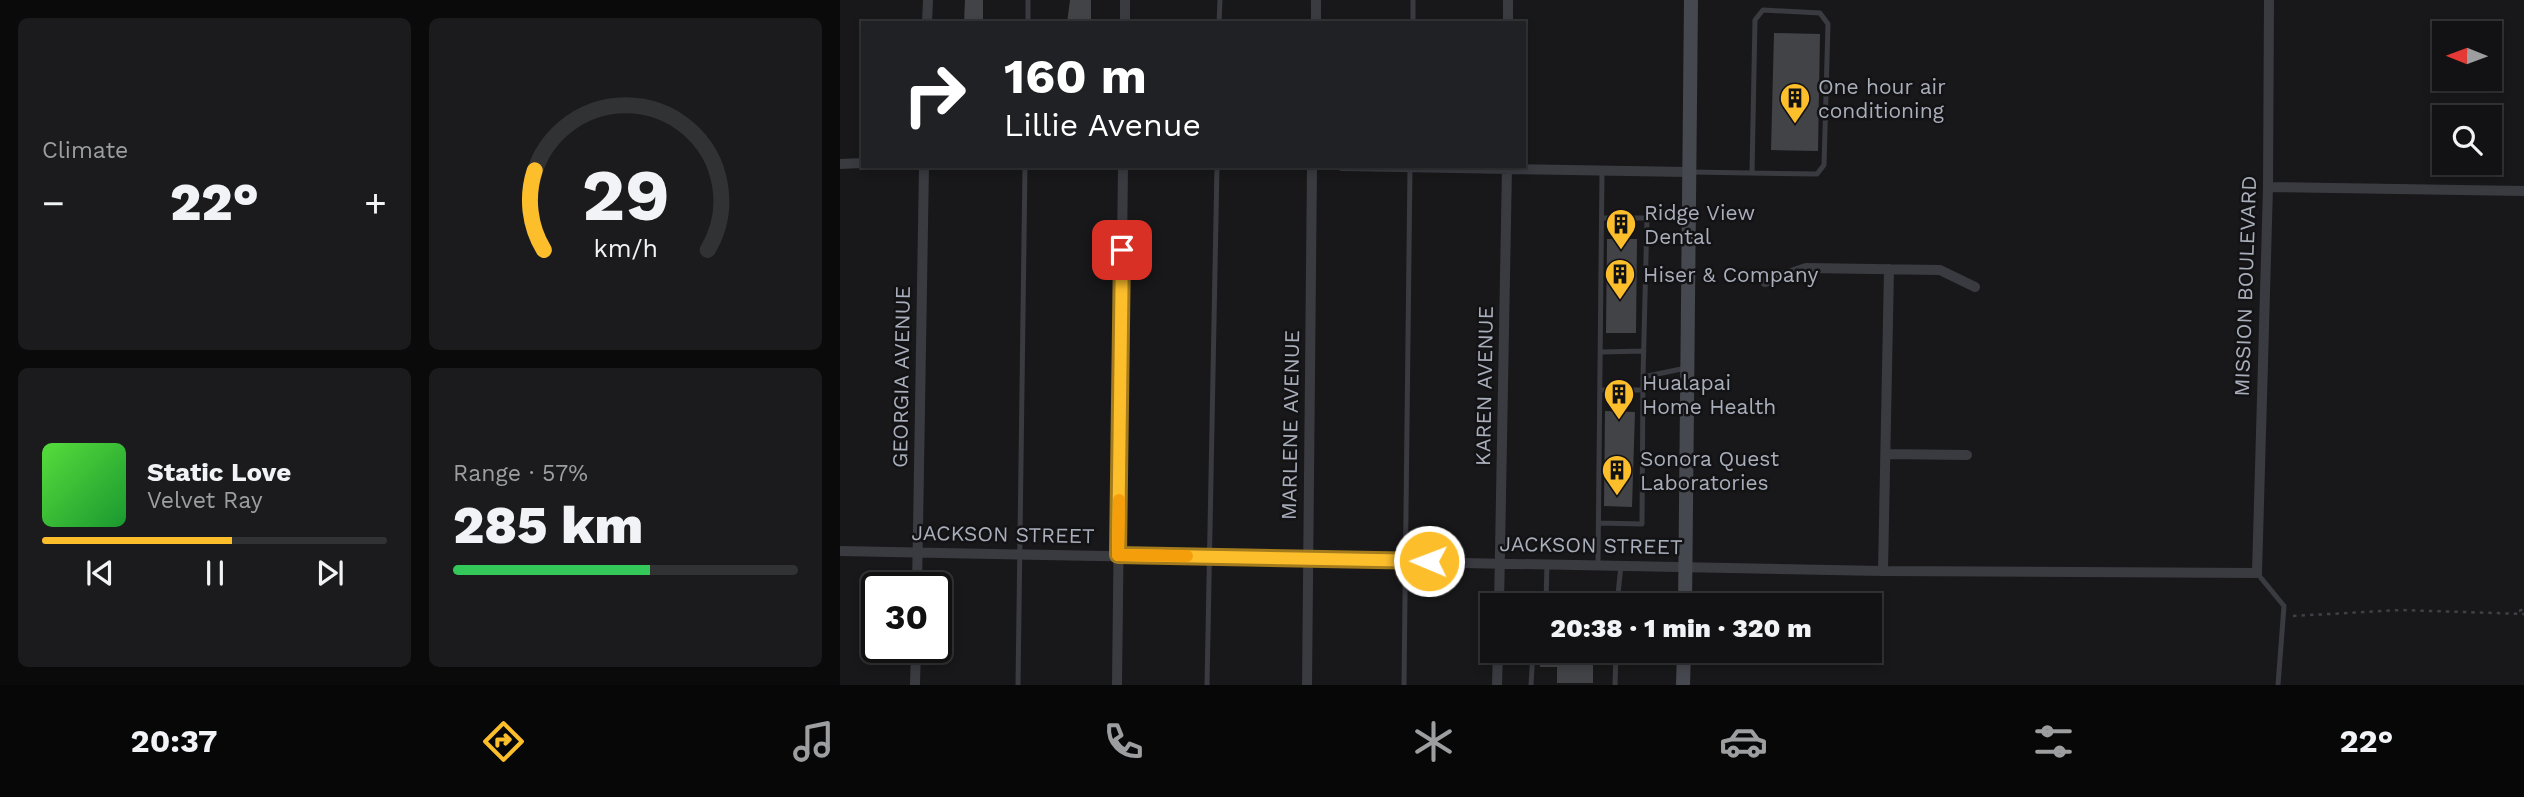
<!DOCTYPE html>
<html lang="en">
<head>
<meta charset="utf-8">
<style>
  :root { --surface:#121214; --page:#1b1b1d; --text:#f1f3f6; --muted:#9c9ea0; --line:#313234; --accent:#fdbe2c }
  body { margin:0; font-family:"Work Sans",sans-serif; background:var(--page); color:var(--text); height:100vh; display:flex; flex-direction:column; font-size:26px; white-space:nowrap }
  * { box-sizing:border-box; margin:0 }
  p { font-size:23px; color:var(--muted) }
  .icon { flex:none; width:38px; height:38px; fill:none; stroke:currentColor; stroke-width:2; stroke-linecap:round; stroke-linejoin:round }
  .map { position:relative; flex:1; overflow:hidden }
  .drawer { display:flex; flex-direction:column; gap:18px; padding:18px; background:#0a0a0b; width:840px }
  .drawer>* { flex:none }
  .guide { position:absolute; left:21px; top:21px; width:665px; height:147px; border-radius:0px; box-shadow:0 4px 10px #0003,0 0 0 2px var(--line); background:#202124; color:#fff; overflow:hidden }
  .needle { width:46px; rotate:271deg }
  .fabs { position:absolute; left:1592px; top:21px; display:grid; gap:14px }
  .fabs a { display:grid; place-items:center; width:70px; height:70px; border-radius:0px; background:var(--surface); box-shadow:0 4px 10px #0003,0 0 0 2px var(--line); font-size:35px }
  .speed { position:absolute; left:21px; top:572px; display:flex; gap:14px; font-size:35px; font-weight:700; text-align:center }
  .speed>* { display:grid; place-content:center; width:91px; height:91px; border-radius:50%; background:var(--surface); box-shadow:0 4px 10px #0003,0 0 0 2px var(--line); line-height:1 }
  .speed .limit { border:4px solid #111; border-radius:10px; background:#fff; color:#111 }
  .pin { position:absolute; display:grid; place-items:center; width:60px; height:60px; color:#fff; margin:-30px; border-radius:14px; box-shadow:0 4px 10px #0006 }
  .me { position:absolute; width:77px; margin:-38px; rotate:271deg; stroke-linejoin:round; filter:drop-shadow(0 0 5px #0008) }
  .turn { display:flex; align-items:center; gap:24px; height:147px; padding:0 28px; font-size:32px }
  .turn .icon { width:91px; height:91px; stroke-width:2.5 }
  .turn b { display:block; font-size:49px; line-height:60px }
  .big { font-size:52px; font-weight:800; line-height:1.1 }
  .drawer .tile { flex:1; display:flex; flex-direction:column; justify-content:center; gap:10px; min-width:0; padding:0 24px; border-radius:10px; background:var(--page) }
  .drawer .dial { align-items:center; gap:0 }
  .dial svg { height:182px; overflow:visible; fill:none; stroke:var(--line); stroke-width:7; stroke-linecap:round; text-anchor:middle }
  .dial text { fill:var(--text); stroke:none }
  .song { display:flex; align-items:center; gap:21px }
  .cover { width:84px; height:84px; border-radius:10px; background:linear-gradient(135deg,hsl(110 70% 55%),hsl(130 70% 35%)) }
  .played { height:7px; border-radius:4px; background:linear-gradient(90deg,var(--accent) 55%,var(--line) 55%) }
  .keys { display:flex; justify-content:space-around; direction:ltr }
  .heat { display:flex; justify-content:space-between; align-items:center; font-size:38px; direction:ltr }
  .charge { height:10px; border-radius:5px; background:linear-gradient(90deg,#34c759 57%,var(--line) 0) }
  .drawer .tiles { flex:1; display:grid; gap:18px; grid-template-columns:repeat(2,1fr) }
  .trip { position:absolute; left:640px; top:593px; width:402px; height:70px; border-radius:0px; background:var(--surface); box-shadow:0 4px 10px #0003,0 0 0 2px var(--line); font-weight:800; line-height:70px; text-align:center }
  .dock { display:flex; height:112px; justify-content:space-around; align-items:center; background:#070708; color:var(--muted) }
  .dock .icon { width:49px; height:49px }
  .dock .on { color:var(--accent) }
  .dock b { font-size:32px; color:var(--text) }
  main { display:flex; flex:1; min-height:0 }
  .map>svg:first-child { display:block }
</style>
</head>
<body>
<main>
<section class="drawer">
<div class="tiles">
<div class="tile"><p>Climate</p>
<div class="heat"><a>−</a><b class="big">22°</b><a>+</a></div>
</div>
<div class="tile dial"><svg viewBox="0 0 100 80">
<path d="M14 69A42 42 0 1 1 86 69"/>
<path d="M14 69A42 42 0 0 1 10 34" stroke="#fdbe2c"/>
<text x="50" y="56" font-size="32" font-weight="700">29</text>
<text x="50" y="72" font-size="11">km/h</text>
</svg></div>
<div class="tile">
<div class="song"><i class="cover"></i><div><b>Static Love</b><p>Velvet Ray</p></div></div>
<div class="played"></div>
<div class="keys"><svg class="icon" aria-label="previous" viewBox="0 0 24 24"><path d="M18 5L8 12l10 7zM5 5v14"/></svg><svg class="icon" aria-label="pause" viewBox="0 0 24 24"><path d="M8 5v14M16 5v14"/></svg><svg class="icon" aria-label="next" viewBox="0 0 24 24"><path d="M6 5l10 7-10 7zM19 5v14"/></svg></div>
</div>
<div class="tile"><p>Range · 57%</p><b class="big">285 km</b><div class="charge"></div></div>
</div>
</section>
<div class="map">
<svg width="1684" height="685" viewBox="0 0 1684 685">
  <rect width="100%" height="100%" fill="#18181a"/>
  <path fill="#424347" d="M125 0H143V23H124Z
    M230 0H251V23H227Z
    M934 33 980 34 978 151 931 150Z
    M767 239H797L796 333H766Z
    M765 411 795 412 792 507 764 506Z
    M717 651H753V683H717V667H700V653H717Z"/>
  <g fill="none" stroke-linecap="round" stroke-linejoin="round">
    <path stroke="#3e4046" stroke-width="2.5" stroke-dasharray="3.5 5" stroke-linecap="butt" d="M1679 611 1684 609
      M1453 616 1561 610 1684 614"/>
    <path stroke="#3a3b41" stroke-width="5" d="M188 23V0
      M379 23 380 0
      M573 23V0
      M851 172 977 174 984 165 988 24 980 13 923 10 915 20 912 173
      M762 218H807L803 377
      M761 352 804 351
      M760 390H803
      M759 523 802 524 803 377 846 368
      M758 564 762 171
      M1417 573 1444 606 1438 685
      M706 602 707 563
      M777 604 781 565
      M694 606V602L777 606
      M178 685 185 166
      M367 685 377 166
      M564 685 570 166
      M691 685 693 651
      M775 685 776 651"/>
    <path stroke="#3a3b41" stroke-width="10" d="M87 23 88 0
      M285 23V0
      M476 23V0
      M668 23V0
      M0 164 23 163
      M502 166 848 172
      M1428 187 1684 191
      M925 282 966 268 1100 270 1135 287
      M1046 454 1127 455
      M0 551 1043 571 1417 573 1428 187 1429 0
      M1043 571 1049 269
      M77 588 84 166
      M659 606 667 166
      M75 685 76 648
      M277 685 283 166
      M467 685 472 166
      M657 685 658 651"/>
    <path stroke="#46484f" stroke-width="14" d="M845 606 851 0
      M843 685 844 651"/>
  </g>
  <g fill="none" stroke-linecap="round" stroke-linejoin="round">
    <g stroke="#a47c1d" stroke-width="18">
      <path id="route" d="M282 250 278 555 589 561"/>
    </g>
    <use href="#route" stroke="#fdbe2c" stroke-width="12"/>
    <path stroke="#f59e0b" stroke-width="12" d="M279 500 278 555 347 556"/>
  </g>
  <defs>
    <g id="building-pin" transform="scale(1.575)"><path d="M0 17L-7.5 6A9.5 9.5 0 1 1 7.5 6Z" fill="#fdbe2c" stroke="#131315"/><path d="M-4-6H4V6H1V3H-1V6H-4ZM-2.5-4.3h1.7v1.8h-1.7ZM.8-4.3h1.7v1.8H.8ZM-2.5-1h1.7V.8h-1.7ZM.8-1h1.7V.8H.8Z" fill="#111"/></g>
  </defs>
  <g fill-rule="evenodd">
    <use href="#building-pin" x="955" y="98"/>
    <use href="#building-pin" x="781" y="224"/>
    <use href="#building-pin" x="780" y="274"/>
    <use href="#building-pin" x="779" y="394"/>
    <use href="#building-pin" x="777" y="470"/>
  </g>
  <g text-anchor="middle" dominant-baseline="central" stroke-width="5" stroke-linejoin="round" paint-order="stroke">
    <g font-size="21" fill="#a9aebb" stroke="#131315" text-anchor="start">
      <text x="978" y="86">One hour air<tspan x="978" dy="24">conditioning</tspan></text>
      <text x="804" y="212">Ridge View<tspan x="804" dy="24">Dental</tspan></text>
      <text x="803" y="274">Hiser &amp; Company</text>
      <text x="802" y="382">Hualapai<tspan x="802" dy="24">Home Health</tspan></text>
      <text x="800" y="458">Sonora Quest<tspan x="800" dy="24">Laboratories</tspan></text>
    </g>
    <g font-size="21" fill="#a9aebb" stroke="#131315">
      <text transform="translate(1405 286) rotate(-88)">MISSION BOULEVARD</text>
      <text transform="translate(61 377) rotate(-89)">GEORGIA AVENUE</text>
      <text transform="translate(644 386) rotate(-89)">KAREN AVENUE</text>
      <text transform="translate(450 425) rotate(-89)">MARLENE AVENUE</text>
      <text transform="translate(163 534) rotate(1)">JACKSON STREET</text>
      <text transform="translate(751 545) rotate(1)">JACKSON STREET</text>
    </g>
  </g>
</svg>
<div class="fabs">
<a><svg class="needle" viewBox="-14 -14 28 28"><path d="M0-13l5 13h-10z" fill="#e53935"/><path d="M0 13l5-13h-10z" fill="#9c9ea0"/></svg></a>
<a><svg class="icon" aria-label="search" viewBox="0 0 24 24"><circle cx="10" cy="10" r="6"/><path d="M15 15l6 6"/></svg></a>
</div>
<div class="speed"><div class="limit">30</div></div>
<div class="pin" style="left:282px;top:250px;background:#d93025"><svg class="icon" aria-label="arrive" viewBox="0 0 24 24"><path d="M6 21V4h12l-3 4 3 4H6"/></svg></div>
<svg class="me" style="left:589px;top:561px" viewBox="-20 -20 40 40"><circle r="17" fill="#fdbe2c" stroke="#fff" stroke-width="3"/><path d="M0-11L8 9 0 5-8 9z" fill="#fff"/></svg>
<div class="trip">20:38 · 1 min · 320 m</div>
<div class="guide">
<div class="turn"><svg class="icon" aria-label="right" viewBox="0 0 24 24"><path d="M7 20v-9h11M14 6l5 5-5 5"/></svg><div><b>160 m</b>Lillie Avenue</div></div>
</div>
</div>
</main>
<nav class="dock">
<b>20:37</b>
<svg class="icon on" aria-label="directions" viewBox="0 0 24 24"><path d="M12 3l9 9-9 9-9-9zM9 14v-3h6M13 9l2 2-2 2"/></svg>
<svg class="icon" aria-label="music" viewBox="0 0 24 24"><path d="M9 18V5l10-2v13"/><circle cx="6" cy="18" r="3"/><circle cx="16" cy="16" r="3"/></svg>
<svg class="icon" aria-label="phone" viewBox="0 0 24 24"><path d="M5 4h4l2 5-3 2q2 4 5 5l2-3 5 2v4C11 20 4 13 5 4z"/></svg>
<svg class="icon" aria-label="climate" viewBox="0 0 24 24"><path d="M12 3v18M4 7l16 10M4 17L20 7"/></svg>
<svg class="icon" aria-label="car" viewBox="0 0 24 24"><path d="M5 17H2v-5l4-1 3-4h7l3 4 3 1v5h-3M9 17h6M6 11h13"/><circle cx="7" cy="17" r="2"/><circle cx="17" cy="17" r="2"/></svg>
<svg class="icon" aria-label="filters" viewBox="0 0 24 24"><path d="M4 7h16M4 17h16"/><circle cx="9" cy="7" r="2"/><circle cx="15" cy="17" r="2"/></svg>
<b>22°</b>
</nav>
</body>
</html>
